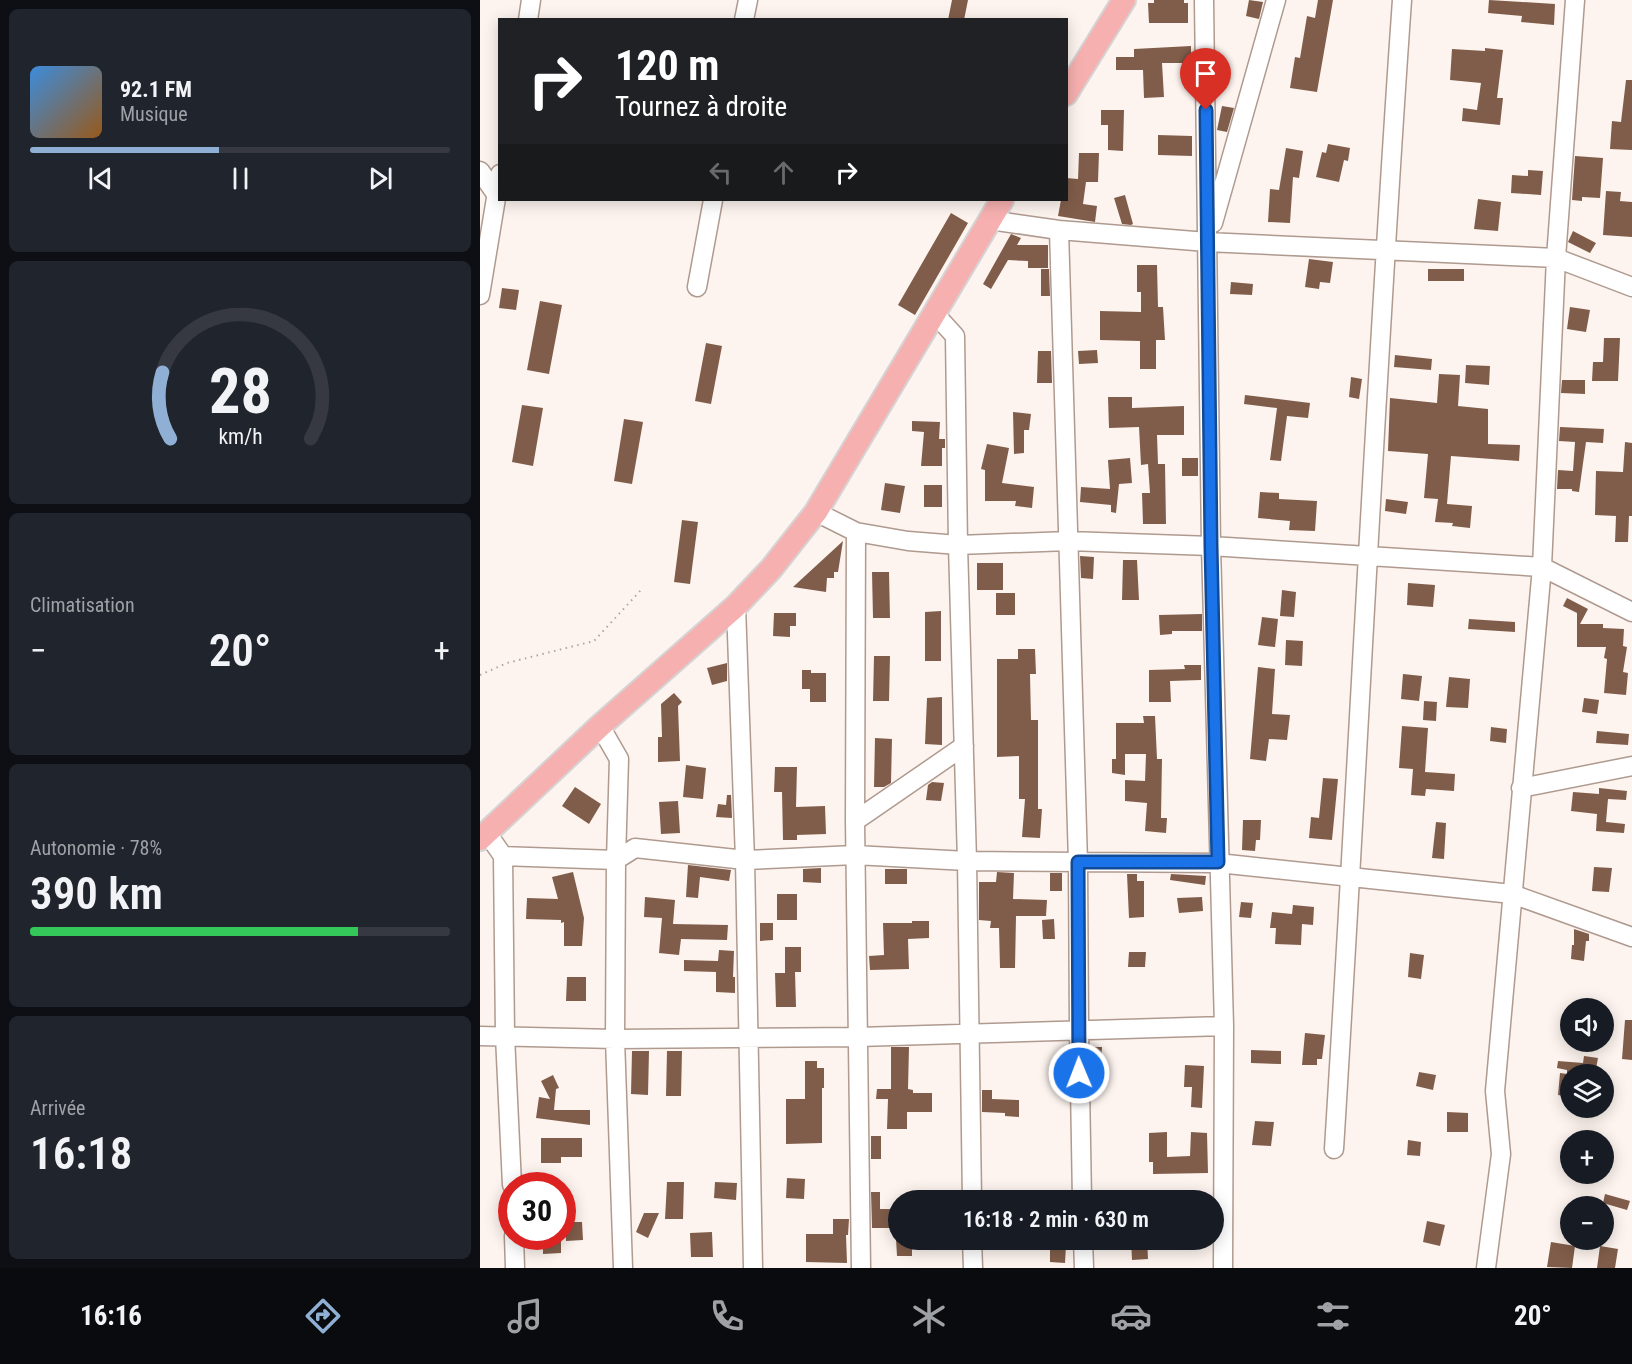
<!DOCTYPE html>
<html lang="fr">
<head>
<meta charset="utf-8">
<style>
  :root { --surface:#171b24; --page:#20242c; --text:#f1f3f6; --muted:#9ea1a6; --line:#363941; --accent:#90afd5 }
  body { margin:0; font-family:"Roboto Condensed",sans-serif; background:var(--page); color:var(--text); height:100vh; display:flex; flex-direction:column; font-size:22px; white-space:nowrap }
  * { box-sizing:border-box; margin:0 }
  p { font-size:20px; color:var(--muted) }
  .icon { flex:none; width:33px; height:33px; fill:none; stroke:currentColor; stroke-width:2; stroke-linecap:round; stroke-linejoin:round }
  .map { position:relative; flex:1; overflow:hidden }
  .panel { display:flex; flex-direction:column; gap:9px; padding:9px; background:#0d0f14; width:480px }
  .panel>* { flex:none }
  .guide { position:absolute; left:18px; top:18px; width:570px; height:183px; border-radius:0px; box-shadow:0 3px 15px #0003; background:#202124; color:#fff; overflow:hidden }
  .fabs { position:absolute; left:1080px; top:998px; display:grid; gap:12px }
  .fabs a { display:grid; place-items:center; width:54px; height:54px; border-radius:50%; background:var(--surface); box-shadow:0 3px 15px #0003; font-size:30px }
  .speed { position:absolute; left:18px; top:1172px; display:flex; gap:12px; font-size:30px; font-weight:700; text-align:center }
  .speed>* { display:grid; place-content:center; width:78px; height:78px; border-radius:50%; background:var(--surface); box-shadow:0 3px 15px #0003; line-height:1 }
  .speed .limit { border:9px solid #d22; background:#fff; color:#111 }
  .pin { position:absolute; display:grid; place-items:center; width:51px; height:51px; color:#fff; margin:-62px -26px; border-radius:50% 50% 50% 0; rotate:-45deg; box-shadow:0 0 6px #0007 }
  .pin .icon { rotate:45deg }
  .me { position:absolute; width:66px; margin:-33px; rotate:359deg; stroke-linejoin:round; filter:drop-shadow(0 0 4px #0008) }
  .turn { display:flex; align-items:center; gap:21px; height:126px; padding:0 18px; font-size:27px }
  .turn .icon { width:78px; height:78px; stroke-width:2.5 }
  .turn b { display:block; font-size:42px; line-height:51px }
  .lanes { display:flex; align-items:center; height:57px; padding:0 18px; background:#0003; justify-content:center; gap:30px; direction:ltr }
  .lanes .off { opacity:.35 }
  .big { font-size:45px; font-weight:600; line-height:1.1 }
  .panel .tile { flex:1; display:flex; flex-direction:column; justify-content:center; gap:9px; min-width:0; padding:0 21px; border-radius:9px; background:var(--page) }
  .panel .dial { align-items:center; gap:0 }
  .dial svg { height:156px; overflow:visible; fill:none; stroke:var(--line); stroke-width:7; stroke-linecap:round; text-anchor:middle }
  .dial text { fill:var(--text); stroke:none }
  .song { display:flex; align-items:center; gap:18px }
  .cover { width:72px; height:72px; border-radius:9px; background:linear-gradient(135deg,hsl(210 70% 55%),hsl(30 70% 35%)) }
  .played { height:6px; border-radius:3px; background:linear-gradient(90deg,var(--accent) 45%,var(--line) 45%) }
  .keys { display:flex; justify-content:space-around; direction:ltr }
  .heat { display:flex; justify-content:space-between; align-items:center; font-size:33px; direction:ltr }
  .charge { height:9px; border-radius:4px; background:linear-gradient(90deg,#34c759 78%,var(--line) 0) }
  .trip { position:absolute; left:408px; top:1190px; width:336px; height:60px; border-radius:30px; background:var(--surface); box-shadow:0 3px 15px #0003; font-weight:600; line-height:60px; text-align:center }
  .tabs { display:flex; height:96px; justify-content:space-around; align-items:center; background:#090b0e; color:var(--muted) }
  .tabs .icon { width:42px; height:42px }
  .tabs .active { color:var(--accent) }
  .tabs b { font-size:27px; color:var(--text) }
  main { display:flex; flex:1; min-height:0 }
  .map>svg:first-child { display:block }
</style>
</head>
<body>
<main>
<section class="panel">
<div class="tile">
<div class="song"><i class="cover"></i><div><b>92.1 FM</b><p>Musique</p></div></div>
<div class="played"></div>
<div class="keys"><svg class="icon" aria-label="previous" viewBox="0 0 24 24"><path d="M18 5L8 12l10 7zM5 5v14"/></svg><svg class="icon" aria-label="pause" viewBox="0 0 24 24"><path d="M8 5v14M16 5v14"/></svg><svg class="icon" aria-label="next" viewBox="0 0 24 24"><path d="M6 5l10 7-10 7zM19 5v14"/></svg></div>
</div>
<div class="tile dial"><svg viewBox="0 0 100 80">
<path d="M14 69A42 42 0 1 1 86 69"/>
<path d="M14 69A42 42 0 0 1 10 35" stroke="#90afd5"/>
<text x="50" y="56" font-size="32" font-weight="700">28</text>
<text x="50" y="72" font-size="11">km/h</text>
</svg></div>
<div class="tile"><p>Climatisation</p>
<div class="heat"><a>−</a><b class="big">20°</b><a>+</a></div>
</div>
<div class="tile"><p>Autonomie · 78%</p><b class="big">390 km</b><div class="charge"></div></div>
<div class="tile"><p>Arrivée</p><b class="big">16:18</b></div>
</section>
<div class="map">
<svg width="1152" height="1268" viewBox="0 0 1152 1268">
  <rect width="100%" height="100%" fill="#fdf4ef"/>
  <path fill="#805d4a" d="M472 0H488L484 20H468Z
    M674 0H704V3H708V23H669L668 3H674Z
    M769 0 783 2 779 19 766 16Z
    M838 0H853L837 92 810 88 815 57 820 58 827 16 835 18Z
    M1009 0 1075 4 1074 25 1041 22 1042 16 1008 13Z
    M711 46V63H682L684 97 664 98 663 70H636V57H654V49Z
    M1005 48 1023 50 1017 98H1023L1020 125 982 121 983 108 997 110 1001 83 970 80 972 49 1005 51Z
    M1146 80H1152V150L1130 149 1132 121 1141 122Z
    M742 106 754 108 747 132 737 130Z
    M621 110H644L643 151 628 150V125H621Z
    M678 135 712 136V156L678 155Z
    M848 144 870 148 868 161 864 160 859 182 836 177 842 152 846 153Z
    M806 148 823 151 819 178 813 177 810 223 788 222 790 189 799 190Z
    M599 153H619L618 182H606L603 204 617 206 615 222 578 216 581 200H586V178L598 179Z
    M1095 156 1123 158 1120 198 1102 197V201L1092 200Z
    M1048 170 1063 171 1061 195 1031 193 1032 175 1048 176Z
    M1126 191 1141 192 1140 201 1152 202V237L1123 235Z
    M645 195 653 224 651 225 642 224 634 198Z
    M998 199 1021 202 1018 231 994 229Z
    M471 213 488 223 435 315 418 305Z
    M1093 231 1116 243 1110 253 1088 242Z
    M531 234 541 238 537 245H568V268H548V261L528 260 511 289 503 284Z
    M829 259 853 262 850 283 840 282 839 289 825 287Z
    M657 265H677L678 307H683L685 340H676V369H660V341L620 340V311L661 312V292H657Z
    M561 269H569L570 296H561Z
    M948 269H984V281H948Z
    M751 282 773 284 772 295 750 294Z
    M22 288 39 290 36 310 19 308Z
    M60 301 82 305 69 374 47 370Z
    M1090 307 1110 310 1106 332 1087 329Z
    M1124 338H1140L1138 381H1112L1113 362H1123Z
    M226 343 242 346 231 404 215 401Z
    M617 350 618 363 599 364 598 351Z
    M558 351H571L572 383H557Z
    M915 355 952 359 951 370 914 367Z
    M986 365 1010 366 1009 385 985 383Z
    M959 374 980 375 978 406 1008 409V444L1040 445 1039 461 971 456 967 504 992 506 990 528 972 526 973 523 955 522 958 499 944 498 948 454 908 451 910 398 957 403Z
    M871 377 882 379 879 399 869 397Z
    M1082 380H1105V394L1081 393Z
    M765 395 830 403 828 418 807 416 801 461 790 460 797 408 764 404Z
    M628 397H652V408L704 406V435H677L678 464H685L686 524H663L662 493H670L668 464 661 465 659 427 629 428Z
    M42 405 63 408 53 466 32 462Z
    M533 412 551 414 549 430H544V453L534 454Z
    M144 419 163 422 152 484 134 481Z
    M432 421 460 422 459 439H465V448H462V466H441L444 432 432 431Z
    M1080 427 1124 429 1123 443 1106 442 1099 492 1092 491V489H1077L1078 470 1093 471 1095 442 1079 441Z
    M1145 442 1152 443V516H1149L1148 542H1135L1136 516 1115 515 1116 471 1143 472Z
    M507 444 529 448 522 483 554 487 552 508 535 506 536 501H505V470L501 469Z
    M650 458 652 483 639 484 636 513 631 512V505L600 502 601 487 630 489 628 460Z
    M702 458H718V476H702Z
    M405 483 425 486 420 513 401 510Z
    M444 485H462V507H444Z
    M780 492 799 493V499L837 501 835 531 809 530 810 521 778 518Z
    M906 499 928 502 926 514 905 511Z
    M202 520 218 522 210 584 194 582Z
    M363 541 358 572H354V578H347L346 592 313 587Z
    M600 556 614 557 613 579 601 578Z
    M643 560H657L659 600H642Z
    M497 563H523V590H497Z
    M392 572H409L410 618H393Z
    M928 583 955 585 953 607 927 605Z
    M802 590 816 592 814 617 800 616Z
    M516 593H535V615H516Z
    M1087 598 1108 609 1100 624H1123V628L1144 629 1143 646 1147 647 1143 672 1148 673 1146 695 1124 693 1127 659 1124 658 1126 647H1097V613L1083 606Z
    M461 611V661H445V612Z
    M294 613H316V626H310V637L293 636Z
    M722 614V631H692V634L680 635 679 615Z
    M782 617 798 619 795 647 778 645Z
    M989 619 1035 622V632L988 629Z
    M806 640 823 641 822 666 805 665Z
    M538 649H555L556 674H550L551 720H558V809H562L560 838 542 837 545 799H539V756L517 757V659H538Z
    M394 656H410L409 701H393Z
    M247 663V681L232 685 227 668Z
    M704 665H721V680L690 681 691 702H669V670L705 669Z
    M778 667 795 669 792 714 810 715 807 740 789 739 786 761 770 759Z
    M322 670H331V673H346V702H330V689H322Z
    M923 674 942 676 939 701 921 699Z
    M969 677 990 679 988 708 966 707Z
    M194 693 202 702 198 706 200 761 178 762V737H182L181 704Z
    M462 697V745L445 744 447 698Z
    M1104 698 1119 700 1117 714 1102 712Z
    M944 701 957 702 956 721 943 720Z
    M663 716H675L677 759H682L681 818H687L686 833 665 831 667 803 645 801V780L665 781 666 754H645V775L632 773V759H636V723H664Z
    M922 726 948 728 945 772 975 774 974 791 946 789 945 796 931 795 933 769 919 768Z
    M1011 727 1027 729 1026 743 1010 741Z
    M1117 731 1149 734 1148 745 1116 743Z
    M395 738 412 739 411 783 404 787H394Z
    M206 765 226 768 223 799 203 797Z
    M295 767H317L316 807 345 806 346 834 317 835V840H303L302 792H294Z
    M843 778 858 779 852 840 829 838 831 817 839 818Z
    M452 782 464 783 461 801 446 800 448 785Z
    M95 787 121 804 109 824 82 806Z
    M1119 788 1147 791 1146 800 1128 799 1126 822 1145 824 1144 833 1116 831 1117 814 1091 811 1093 792 1119 794Z
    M247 795H251L252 818 236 817 238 804 246 805Z
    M198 801 200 833 181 834 179 802Z
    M763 820H781L780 840H776L775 851 762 850Z
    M956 822 966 823 964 859 952 858Z
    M208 865 251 870 249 881 220 877 218 898 206 897Z
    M1114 867 1132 868 1129 892 1112 891Z
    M341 868V883L323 882V869Z
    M405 869H427V884H405Z
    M93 872 104 918 102 946H84V922L81 923V920L46 919 47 898 78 899 72 877Z
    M517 872 534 873 533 899 567 900 566 916H536L535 968H520L519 928H510L511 921 499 920V882H516Z
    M570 873H582V891H570Z
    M647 874H657V881H664V917L649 918Z
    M691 874 726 876 725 885 690 880Z
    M297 894H317V920H297Z
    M165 897 195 900 193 924 248 925 247 940 201 939 199 955 179 953 182 918 164 917Z
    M722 897 723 911 699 913 697 898Z
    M761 902 773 903 771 918 759 917Z
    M813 905 834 907 833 925 822 924 821 945 795 944 796 928H790L792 912 812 914Z
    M574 919 575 939H563L562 920Z
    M432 921H449V938L428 939 429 969 390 970 389 956 404 955 403 923H432Z
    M280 923H293V940L280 941Z
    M1094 929 1109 934V941H1106L1104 961 1091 959 1092 945H1094Z
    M305 947H321V972H315L316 1007H296L295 973H305Z
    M239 950 254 951 253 977H255V993L236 992V972L204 971V960L238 961Z
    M649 952H666L665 967H648Z
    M930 953 944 955 941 979 928 977Z
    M87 977H106V1001H86Z
    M1145 1020H1152V1060L1142 1059Z
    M825 1033 845 1035 842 1059H837V1065H822Z
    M411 1047H429L428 1089 433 1090V1093H452V1112H427V1129H407L408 1099H396L397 1089H411Z
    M611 1047H622L621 1065 611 1064Z
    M771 1050 801 1051V1064L771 1063Z
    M152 1051H169L168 1095 151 1094Z
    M187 1051H202L201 1096H186Z
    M1104 1056 1118 1058 1115 1074 1097 1071V1074H1089L1090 1097 1078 1095 1080 1073 1087 1074V1070L1077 1068 1078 1061 1103 1063Z
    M325 1061H337V1068H344V1088H342V1143L306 1144V1099H325Z
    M705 1065 724 1066 722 1108 711 1107 712 1087H704Z
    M939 1072 956 1075 953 1090 936 1086Z
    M73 1075 79 1088 76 1089 74 1110H110V1125L56 1118 59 1097 70 1099 61 1081Z
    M502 1090H512V1099L539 1100V1117L525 1116V1113L502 1112Z
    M967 1112 988 1113V1132H967Z
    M775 1121 794 1122 791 1146 772 1145Z
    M687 1132V1157L710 1156 711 1132 727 1133 728 1173 673 1174V1162H669V1133Z
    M391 1136H401V1159H391Z
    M61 1138H102V1157H81V1163H61Z
    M928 1140 941 1142 940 1156 927 1155Z
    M307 1178 325 1179 324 1199 306 1198Z
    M187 1182H204L203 1219H185Z
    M235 1182 257 1183 256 1200 234 1198Z
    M391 1192H400V1209H410V1228H392Z
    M1125 1194 1150 1201 1147 1210 1123 1203Z
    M164 1213H179L168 1238 156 1232Z
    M353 1219H369L368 1235H366L367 1263 326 1262V1234H353Z
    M947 1221 965 1225 960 1246 943 1242Z
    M85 1222H102L103 1240 86 1241Z
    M232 1232 233 1257H211L210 1233Z
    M63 1236H81V1253L63 1254Z
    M416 1239H432V1256H417Z
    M651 1239H667L668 1259 652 1260Z
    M1071 1242 1095 1246 1092 1268 1067 1267Z
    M570 1244 586 1245 585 1263 570 1262Z
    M1120 1246 1138 1249 1135 1268H1117Z"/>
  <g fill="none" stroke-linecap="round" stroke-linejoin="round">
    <g stroke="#af9a8f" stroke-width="21">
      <path id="minor" d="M724 0 731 546 744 1026 743 1268
        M48 20 51 0
        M264 20 268 0
        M0 171 16 194
        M510 220 579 230 727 242 1076 258 1152 287
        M733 223 796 0
        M579 230 598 862 599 1030 602 1200
        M217 287 233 200
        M0 295 20 174
        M454 313 475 336 478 545 487 861 492 1200
        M336 512 376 532 428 541 478 545 589 541 731 546 1062 567 1152 612
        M376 532 375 821 381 1268
        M256 606 265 860 273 1268
        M120 726 139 759 136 860 135 1039 143 1268
        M1041 788 1152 766
        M375 821 484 746
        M7 833 23 856 25 1036 32 1185
        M23 856 136 860 155 848 265 860 375 855 487 861 738 863 1032 894 1152 937
        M0 1036 135 1039 378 1037 744 1026
        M854 1149C878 766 895 383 922 0
        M34 1236 35 1268
        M492 1239 493 1268
        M603 1239 604 1268
        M1006 1268 1021 1154 1015 1091 1062 567 1076 258 1095 0"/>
    </g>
    <g stroke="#d5d3d3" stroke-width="26">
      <path id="major" d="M586 94 644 0
        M0 839 120 726 256 606 291 569 336 512 522 200"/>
    </g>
    <path stroke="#aea6a1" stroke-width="2" stroke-dasharray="1.5 4.5" stroke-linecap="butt" d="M0 675 27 663 114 641 161 590"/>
    <use href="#minor" stroke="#fff" stroke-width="18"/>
    <use href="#major" stroke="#f7b0b0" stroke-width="22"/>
  </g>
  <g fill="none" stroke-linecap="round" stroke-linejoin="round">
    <g stroke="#114b97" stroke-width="15">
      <path id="route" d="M599 1073 598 862H738L731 546 726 110"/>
    </g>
    <use href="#route" stroke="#1a73e8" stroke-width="10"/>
  </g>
</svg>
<div class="fabs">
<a><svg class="icon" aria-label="sound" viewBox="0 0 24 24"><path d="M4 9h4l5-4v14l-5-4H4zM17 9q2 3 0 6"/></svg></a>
<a><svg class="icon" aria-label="layers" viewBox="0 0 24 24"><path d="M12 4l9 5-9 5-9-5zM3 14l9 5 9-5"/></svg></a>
<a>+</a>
<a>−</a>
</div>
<div class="speed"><div class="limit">30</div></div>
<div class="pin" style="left:726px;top:110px;background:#d93025"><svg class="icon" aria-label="arrive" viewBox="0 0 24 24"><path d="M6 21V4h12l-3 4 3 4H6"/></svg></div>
<svg class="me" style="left:599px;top:1073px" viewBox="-20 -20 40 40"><circle r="17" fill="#1a73e8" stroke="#fff" stroke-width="3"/><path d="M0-11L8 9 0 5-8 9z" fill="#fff"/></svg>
<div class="trip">16:18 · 2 min · 630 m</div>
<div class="guide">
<div class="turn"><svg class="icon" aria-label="right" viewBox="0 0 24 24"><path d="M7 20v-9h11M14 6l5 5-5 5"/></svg><div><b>120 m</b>Tournez à droite</div></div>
<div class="lanes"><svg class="icon off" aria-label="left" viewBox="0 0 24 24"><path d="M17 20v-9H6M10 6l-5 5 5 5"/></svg><svg class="icon off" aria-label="ahead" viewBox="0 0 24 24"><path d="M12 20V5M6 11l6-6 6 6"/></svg><svg class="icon" aria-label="right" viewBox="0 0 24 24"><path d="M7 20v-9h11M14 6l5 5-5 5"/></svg></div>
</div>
</div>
</main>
<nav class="tabs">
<b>16:16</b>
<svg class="icon active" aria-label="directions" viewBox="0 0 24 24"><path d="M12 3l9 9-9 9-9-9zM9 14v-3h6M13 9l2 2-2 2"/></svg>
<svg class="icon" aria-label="music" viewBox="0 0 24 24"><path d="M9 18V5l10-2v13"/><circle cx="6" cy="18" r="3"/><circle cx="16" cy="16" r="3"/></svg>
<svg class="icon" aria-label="phone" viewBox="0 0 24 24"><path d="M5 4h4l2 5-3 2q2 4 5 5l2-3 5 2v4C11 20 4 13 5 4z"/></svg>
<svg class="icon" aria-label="climate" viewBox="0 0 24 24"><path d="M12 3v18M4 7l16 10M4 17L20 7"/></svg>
<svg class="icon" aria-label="car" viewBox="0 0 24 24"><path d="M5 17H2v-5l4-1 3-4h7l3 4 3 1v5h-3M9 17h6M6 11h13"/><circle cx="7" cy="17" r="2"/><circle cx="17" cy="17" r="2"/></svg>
<svg class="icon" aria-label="filters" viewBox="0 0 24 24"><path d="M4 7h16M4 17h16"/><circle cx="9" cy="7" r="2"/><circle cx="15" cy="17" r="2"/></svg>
<b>20°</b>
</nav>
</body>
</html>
